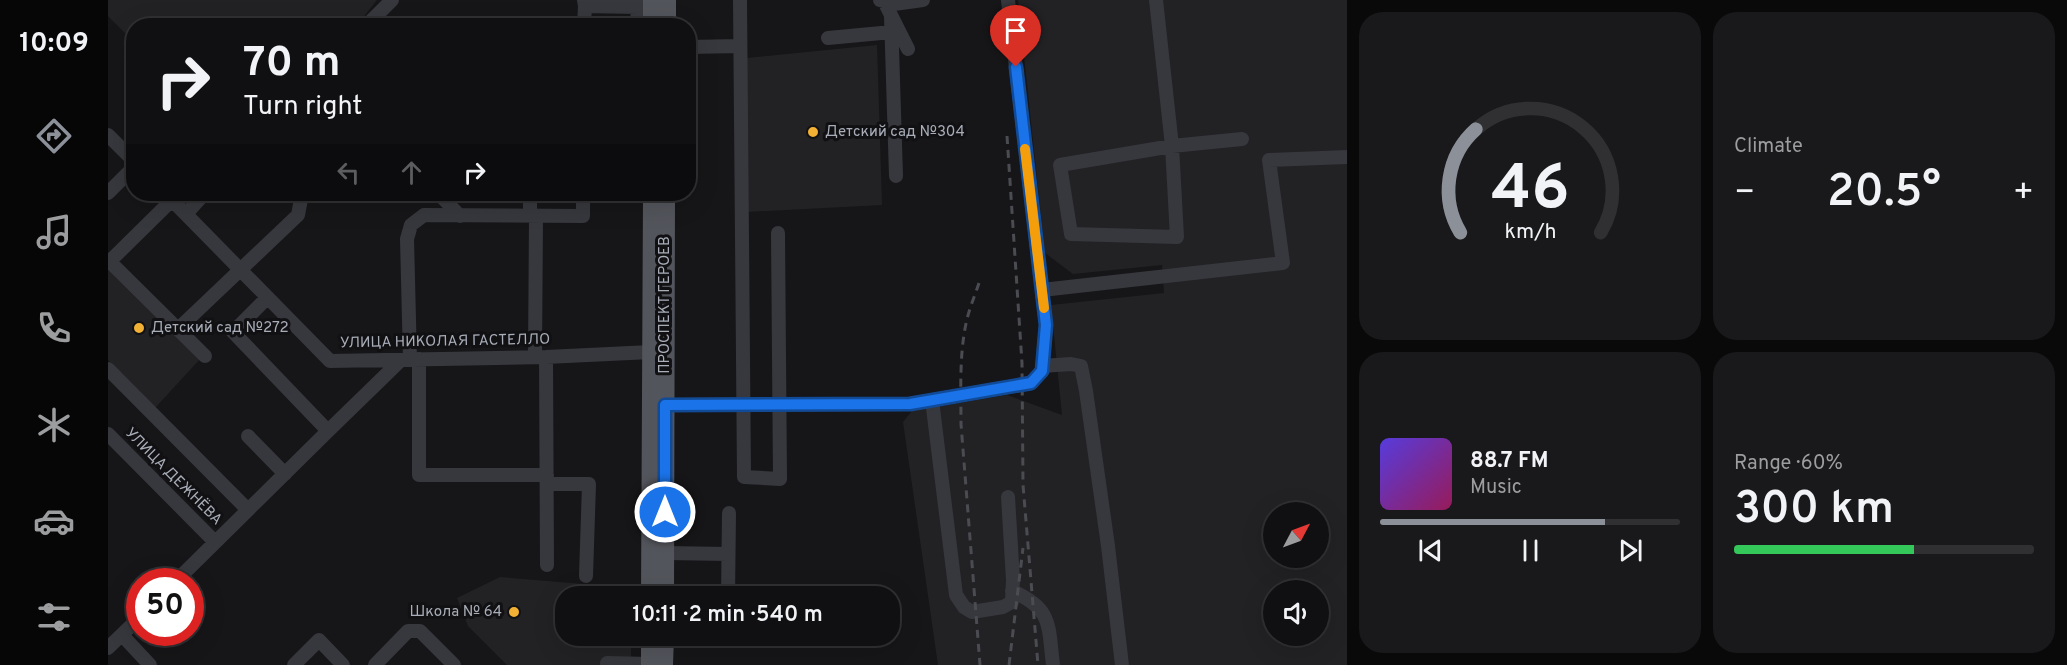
<!DOCTYPE html>
<html lang="en">
<head>
<meta charset="utf-8">
<style>
  :root { --surface:#101012; --page:#19191b; --text:#f1f3f6; --muted:#9c9d9f; --line:#303032; --accent:#8c9099 }
  body { margin:0; font-family:Overpass,sans-serif; background:var(--page); color:var(--text); height:100vh; display:flex; flex-direction:column; font-size:22px; white-space:nowrap }
  * { box-sizing:border-box; margin:0 }
  p { font-size:20px; color:var(--muted) }
  .icon { flex:none; width:33px; height:33px; fill:none; stroke:currentColor; stroke-width:2; stroke-linecap:round; stroke-linejoin:round }
  .map { position:relative; flex:1; overflow:hidden }
  .details { display:flex; flex-direction:column; gap:12px; padding:12px; background:#09090a; width:720px }
  .details>* { flex:none }
  .banner { position:absolute; left:18px; top:18px; width:570px; height:183px; border-radius:24px; box-shadow:0 6px 24px #0002,0 0 0 2px var(--line); background:#101012; color:var(--text); overflow:hidden }
  .needle { width:39px; rotate:49deg }
  .controls { position:absolute; left:1155px; top:502px; display:grid; gap:12px }
  .controls a { display:grid; place-items:center; width:66px; height:66px; border-radius:50%; background:var(--surface); box-shadow:0 6px 24px #0002,0 0 0 2px var(--line); font-size:30px }
  .speed { position:absolute; left:18px; top:568px; display:flex; gap:12px; font-size:30px; font-weight:700; text-align:center }
  .speed>* { display:grid; place-content:center; width:78px; height:78px; border-radius:50%; background:var(--surface); box-shadow:0 6px 24px #0002,0 0 0 2px var(--line); line-height:1 }
  .speed .limit { border:9px solid #d22; background:#fff; color:#111 }
  .pin { position:absolute; display:grid; place-items:center; width:51px; height:51px; color:#fff; margin:-62px -26px; border-radius:50% 50% 50% 0; rotate:-45deg; box-shadow:0 0 6px #0007 }
  .pin .icon { rotate:45deg }
  .me { position:absolute; width:66px; margin:-33px; rotate:0deg; stroke-linejoin:round; filter:drop-shadow(0 0 4px #0008) }
  .turn { display:flex; align-items:center; gap:21px; height:126px; padding:0 18px; font-size:27px }
  .turn .icon { width:78px; height:78px; stroke-width:2.5 }
  .turn b { display:block; font-size:42px; line-height:51px }
  .lanes { display:flex; align-items:center; height:57px; padding:0 18px; background:#0003; justify-content:center; gap:30px; direction:ltr }
  .lanes .off { opacity:.35 }
  .big { font-size:45px; font-weight:600; line-height:1.1 }
  .details .widget { flex:1; display:flex; flex-direction:column; justify-content:center; gap:9px; min-width:0; padding:0 21px; border-radius:24px; background:var(--page) }
  .details .dial { align-items:center; gap:0 }
  .dial svg { height:156px; overflow:visible; fill:none; stroke:var(--line); stroke-width:7; stroke-linecap:round; text-anchor:middle }
  .dial text { fill:var(--text); stroke:none }
  .song { display:flex; align-items:center; gap:18px }
  .cover { width:72px; height:72px; border-radius:9px; background:linear-gradient(135deg,hsl(250 70% 55%),hsl(330 70% 35%)) }
  .played { height:6px; border-radius:3px; background:linear-gradient(90deg,var(--accent) 75%,var(--line) 75%) }
  .keys { display:flex; justify-content:space-around; direction:ltr }
  .heat { display:flex; justify-content:space-between; align-items:center; font-size:33px; direction:ltr }
  .charge { height:9px; border-radius:4px; background:linear-gradient(90deg,#34c759 60%,var(--line) 0) }
  .details .tiles { flex:1; display:grid; gap:12px; grid-template-columns:repeat(2,1fr) }
  .trip { position:absolute; left:447px; top:586px; width:345px; height:60px; border-radius:24px; background:var(--surface); box-shadow:0 6px 24px #0002,0 0 0 2px var(--line); font-weight:600; line-height:60px; text-align:center }
  main { display:flex; flex:1; min-height:0 }
  .tabs { display:flex; flex-direction:column; width:108px; justify-content:space-around; align-items:center; background:#060607; color:var(--muted) }
  .tabs .icon { width:42px; height:42px }
  .tabs .current { color:var(--accent) }
  .tabs b { font-size:27px; color:var(--text) }
  .map>svg:first-child { display:block }
</style>
</head>
<body>
<main>
<nav class="tabs">
<b>10:09</b>
<svg class="icon current" aria-label="directions" viewBox="0 0 24 24"><path d="M12 3l9 9-9 9-9-9zM9 14v-3h6M13 9l2 2-2 2"/></svg>
<svg class="icon" aria-label="music" viewBox="0 0 24 24"><path d="M9 18V5l10-2v13"/><circle cx="6" cy="18" r="3"/><circle cx="16" cy="16" r="3"/></svg>
<svg class="icon" aria-label="phone" viewBox="0 0 24 24"><path d="M5 4h4l2 5-3 2q2 4 5 5l2-3 5 2v4C11 20 4 13 5 4z"/></svg>
<svg class="icon" aria-label="climate" viewBox="0 0 24 24"><path d="M12 3v18M4 7l16 10M4 17L20 7"/></svg>
<svg class="icon" aria-label="car" viewBox="0 0 24 24"><path d="M5 17H2v-5l4-1 3-4h7l3 4 3 1v5h-3M9 17h6M6 11h13"/><circle cx="7" cy="17" r="2"/><circle cx="17" cy="17" r="2"/></svg>
<svg class="icon" aria-label="filters" viewBox="0 0 24 24"><path d="M4 7h16M4 17h16"/><circle cx="9" cy="7" r="2"/><circle cx="15" cy="17" r="2"/></svg>
</nav>
<div class="map">
<svg width="1239" height="665" viewBox="0 0 1239 665">
  <rect width="100%" height="100%" fill="#161618"/>
  <path fill="#222225" fill-rule="evenodd" d="M0 0H269L249 25 26 26 25 41 0 16Z
    M910 0H1239V665H830L795 422 804 411 899 395 954 415 943 305 1056 293 1054 265 965 274 937 253ZM1166 513H1210V558H1166ZM1166 591H1210V636H1166Z
    M769 45 774 205 638 212 639 58Z
    M0 267 93 358 47 408 0 360Z
    M392 577 523 588V597H458V636H523V665H399L360 626 349 598Z"/>
  <g fill="none" stroke-linecap="round" stroke-linejoin="round">
    <path stroke="#37383d" stroke-width="14" d="M476 0 477 6 530 7 544 3
      M632 0 636 477 672 479 670 233
      M772 0 786 4 815 0
      M1048 0 1064 146 1069 237 963 234 952 165 1064 146 1134 139
      M776 1 800 49
      M783 16 788 176
      M258 26 284 0
      M476 26 477 6
      M529 26 530 7
      M720 38 784 32
      M580 47 632 46
      M0 135 26 161
      M0 193 26 167
      M58 194 222 361 438 357 543 352
      M331 194 352 216
      M78 214 96 194
      M422 216V194
      M0 260 97 356
      M2 261 64 200
      M934 290 1175 263 1161 160 1239 157
      M159 298 125 332 220 431 293 360
      M70 329 190 215 194 194
      M427 357 428 216
      M438 357 439 565
      M311 359V475H439
      M302 360 299 239 303 225 316 215 475 216V194
      M934 366 963 364 973 366 978 391 1000 546 1014 665
      M0 369 140 510
      M824 400 848 595 856 607 864 612 895 607 904 602 905 580 900 497
      M549 405 802 404 923 383 934 371 938 325 900 0
      M0 434 107 542
      M140 436 177 474
      M439 484H481L478 576
      M557 553 620 554
      M67 582 220 431
      M904 591C945 609 940 625 945 665
      M620 597 621 513
      M14 635 42 665
      M0 648 32 617
      M499 663 542 664
      M186 665 211 640 235 665
      M267 665 300 631H312L346 665"/>
    <path stroke="#53555c" stroke-width="18" d="M544 26V0
      M559 26V0
      M542 597 544 194
      M557 597 558 194
      M542 665V636
      M556 665 557 636"/>
    <path stroke="#4a4c52" stroke-width="3" stroke-dasharray="8 6" stroke-linecap="butt" d="M899 136 914 363 915 485 930 665
      M871 283C867 295 862 307 859 319 851 353 853 389 853 424L872 665
      M901 665 915 548"/>
  </g>
  <g fill="none" stroke-linecap="round" stroke-linejoin="round">
    <g stroke="#114b97" stroke-width="15">
      <path id="route" d="M557 512V405L802 404 923 383 934 371 938 325 908 67"/>
    </g>
    <use href="#route" stroke="#1a73e8" stroke-width="10"/>
    <path stroke="#f59e0b" stroke-width="10" d="M917 149 936 308"/>
  </g>
  <g fill="#f2b134" stroke="#111113" stroke-width="2">
    <circle cx="705" cy="132" r="6"/>
    <circle cx="31" cy="328" r="6"/>
    <circle cx="406" cy="612" r="6"/>
  </g>
  <g text-anchor="middle" dominant-baseline="central" stroke-width="6" stroke-linejoin="round" paint-order="stroke">
    <g font-size="15" fill="#a8adb8" stroke="#111113" text-anchor="start">
      <text x="717" y="132">Детский сад №304</text>
      <text x="43" y="328">Детский сад №272</text>
      <text x="394" y="612" text-anchor="end">Школа № 64</text>
    </g>
    <g font-size="15" fill="#a8adb8" stroke="#111113">
      <text transform="translate(557 305) rotate(-90)">ПРОСПЕКТ ГЕРОЕВ</text>
      <text transform="translate(337 342) rotate(-1)">УЛИЦА НИКОЛАЯ ГАСТЕЛЛО</text>
      <text transform="translate(65 477) rotate(45)">УЛИЦА ДЕЖНЁВА</text>
    </g>
  </g>
</svg>
<div class="controls">
<a><svg class="needle" viewBox="-14 -14 28 28"><path d="M0-13l5 13h-10z" fill="#e53935"/><path d="M0 13l5-13h-10z" fill="#9c9d9f"/></svg></a>
<a><svg class="icon" aria-label="sound" viewBox="0 0 24 24"><path d="M4 9h4l5-4v14l-5-4H4zM17 9q2 3 0 6"/></svg></a>
</div>
<div class="speed"><div class="limit">50</div></div>
<div class="pin" style="left:908px;top:67px;background:#d93025"><svg class="icon" aria-label="arrive" viewBox="0 0 24 24"><path d="M6 21V4h12l-3 4 3 4H6"/></svg></div>
<svg class="me" style="left:557px;top:512px" viewBox="-20 -20 40 40"><circle r="17" fill="#1a73e8" stroke="#fff" stroke-width="3"/><path d="M0-11L8 9 0 5-8 9z" fill="#fff"/></svg>
<div class="trip">10:11 · 2 min · 540 m</div>
<div class="banner">
<div class="turn"><svg class="icon" aria-label="right" viewBox="0 0 24 24"><path d="M7 20v-9h11M14 6l5 5-5 5"/></svg><div><b>70 m</b>Turn right</div></div>
<div class="lanes"><svg class="icon off" aria-label="left" viewBox="0 0 24 24"><path d="M17 20v-9H6M10 6l-5 5 5 5"/></svg><svg class="icon off" aria-label="ahead" viewBox="0 0 24 24"><path d="M12 20V5M6 11l6-6 6 6"/></svg><svg class="icon" aria-label="right" viewBox="0 0 24 24"><path d="M7 20v-9h11M14 6l5 5-5 5"/></svg></div>
</div>
</div>
<section class="details">
<div class="tiles">
<div class="widget dial"><svg viewBox="0 0 100 80">
<path d="M14 69A42 42 0 1 1 86 69"/>
<path d="M14 69A42 42 0 0 1 22 16" stroke="#8c9099"/>
<text x="50" y="56" font-size="32" font-weight="700">46</text>
<text x="50" y="72" font-size="11">km/h</text>
</svg></div>
<div class="widget"><p>Climate</p>
<div class="heat"><a>−</a><b class="big">20.5°</b><a>+</a></div>
</div>
<div class="widget">
<div class="song"><i class="cover"></i><div><b>88.7 FM</b><p>Music</p></div></div>
<div class="played"></div>
<div class="keys"><svg class="icon" aria-label="previous" viewBox="0 0 24 24"><path d="M18 5L8 12l10 7zM5 5v14"/></svg><svg class="icon" aria-label="pause" viewBox="0 0 24 24"><path d="M8 5v14M16 5v14"/></svg><svg class="icon" aria-label="next" viewBox="0 0 24 24"><path d="M6 5l10 7-10 7zM19 5v14"/></svg></div>
</div>
<div class="widget"><p>Range · 60%</p><b class="big">300 km</b><div class="charge"></div></div>
</div>
</section>
</main>
</body>
</html>
